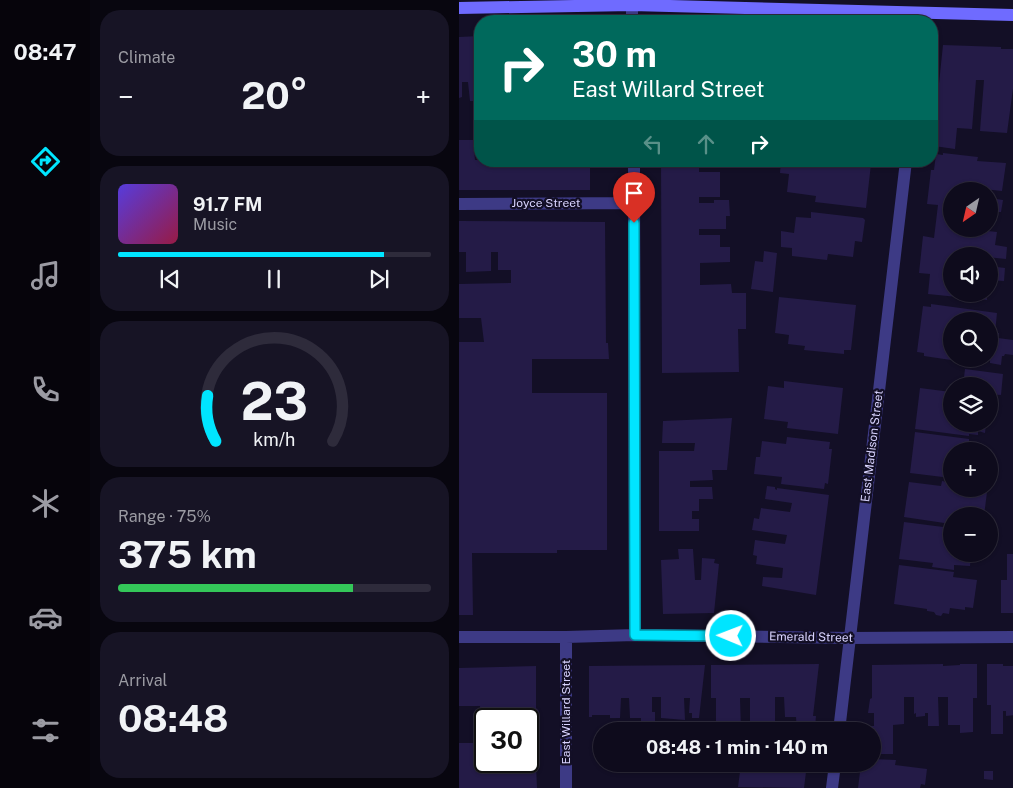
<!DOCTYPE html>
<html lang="en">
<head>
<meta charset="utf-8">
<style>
  :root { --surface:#0e0b1c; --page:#171425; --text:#f1f3f6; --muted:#9b9ba3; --line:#2e2b3b; --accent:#00e5ff }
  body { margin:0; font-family:"Public Sans",sans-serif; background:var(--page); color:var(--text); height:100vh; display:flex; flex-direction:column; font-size:19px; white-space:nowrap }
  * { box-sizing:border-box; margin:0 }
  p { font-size:16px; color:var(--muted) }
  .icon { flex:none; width:28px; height:28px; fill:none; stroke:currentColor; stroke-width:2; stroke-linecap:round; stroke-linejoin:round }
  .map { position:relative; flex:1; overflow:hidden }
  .side { display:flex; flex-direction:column; gap:10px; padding:10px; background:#08060f; width:369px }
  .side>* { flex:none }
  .banner { position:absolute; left:15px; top:15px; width:464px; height:152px; border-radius:20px; box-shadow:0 1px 4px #0004,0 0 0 1px var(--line); background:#00695c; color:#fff; overflow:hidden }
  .needle { width:32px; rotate:214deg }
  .fabs { position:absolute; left:484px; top:182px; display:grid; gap:10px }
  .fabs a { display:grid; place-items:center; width:55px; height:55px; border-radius:50%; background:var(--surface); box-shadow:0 1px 4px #0004,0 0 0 1px var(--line); font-size:25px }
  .speed { position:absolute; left:15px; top:708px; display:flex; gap:10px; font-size:25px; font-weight:700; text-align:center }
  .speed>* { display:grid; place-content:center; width:65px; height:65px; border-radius:50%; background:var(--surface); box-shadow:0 1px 4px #0004,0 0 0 1px var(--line); line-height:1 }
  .speed .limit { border:2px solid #111; border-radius:8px; background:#fff; color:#111 }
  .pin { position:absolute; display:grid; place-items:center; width:42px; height:42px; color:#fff; margin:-51px -21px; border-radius:50% 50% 50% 0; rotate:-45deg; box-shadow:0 0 5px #0007 }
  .pin .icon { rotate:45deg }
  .me { position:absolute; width:55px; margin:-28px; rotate:271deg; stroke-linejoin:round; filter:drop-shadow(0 0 4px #0008) }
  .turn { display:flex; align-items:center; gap:18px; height:105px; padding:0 15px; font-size:22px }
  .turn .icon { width:65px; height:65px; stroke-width:2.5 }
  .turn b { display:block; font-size:35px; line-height:42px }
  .lanes { display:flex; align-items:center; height:48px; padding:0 15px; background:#0003; justify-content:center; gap:25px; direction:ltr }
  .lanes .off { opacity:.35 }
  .big { font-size:38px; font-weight:700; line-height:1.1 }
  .side .tile { flex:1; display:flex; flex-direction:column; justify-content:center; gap:8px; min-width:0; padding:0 18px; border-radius:20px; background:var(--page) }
  .side .dial { align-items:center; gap:0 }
  .dial svg { height:130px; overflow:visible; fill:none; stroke:var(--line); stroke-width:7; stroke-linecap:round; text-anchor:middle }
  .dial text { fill:var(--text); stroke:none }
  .song { display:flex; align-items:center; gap:15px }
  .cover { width:60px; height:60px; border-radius:8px; background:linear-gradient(135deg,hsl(250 70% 55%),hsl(340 70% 35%)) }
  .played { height:5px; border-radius:2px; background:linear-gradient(90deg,var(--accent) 85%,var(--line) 85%) }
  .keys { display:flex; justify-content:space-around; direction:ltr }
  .heat { display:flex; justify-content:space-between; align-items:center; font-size:28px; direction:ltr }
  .charge { height:8px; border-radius:4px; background:linear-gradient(90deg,#34c759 75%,var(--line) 0) }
  .trip { position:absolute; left:134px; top:722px; width:288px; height:50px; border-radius:25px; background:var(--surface); box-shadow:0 1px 4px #0004,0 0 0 1px var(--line); font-weight:700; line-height:50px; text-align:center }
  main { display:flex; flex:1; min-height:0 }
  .dock { display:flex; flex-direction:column; width:90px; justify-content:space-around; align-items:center; background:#06040b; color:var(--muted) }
  .dock .icon { width:35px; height:35px }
  .dock .on { color:var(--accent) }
  .dock b { font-size:22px; color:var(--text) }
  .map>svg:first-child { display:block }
</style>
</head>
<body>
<main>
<nav class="dock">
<b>08:47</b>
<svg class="icon on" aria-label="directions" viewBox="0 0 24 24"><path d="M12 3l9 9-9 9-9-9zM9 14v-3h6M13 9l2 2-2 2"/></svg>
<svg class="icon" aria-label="music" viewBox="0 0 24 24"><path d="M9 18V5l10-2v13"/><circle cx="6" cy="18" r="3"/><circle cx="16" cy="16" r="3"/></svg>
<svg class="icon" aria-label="phone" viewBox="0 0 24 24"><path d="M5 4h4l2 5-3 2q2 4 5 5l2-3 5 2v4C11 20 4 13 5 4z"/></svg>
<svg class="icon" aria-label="climate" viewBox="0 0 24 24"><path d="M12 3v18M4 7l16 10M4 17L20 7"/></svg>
<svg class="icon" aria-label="car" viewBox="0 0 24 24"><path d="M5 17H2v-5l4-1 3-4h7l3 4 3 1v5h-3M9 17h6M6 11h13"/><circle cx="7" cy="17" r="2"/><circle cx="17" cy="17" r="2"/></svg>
<svg class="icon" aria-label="filters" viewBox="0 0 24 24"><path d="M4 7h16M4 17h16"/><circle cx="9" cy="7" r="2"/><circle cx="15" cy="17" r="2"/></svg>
</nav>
<section class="side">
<div class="tile"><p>Climate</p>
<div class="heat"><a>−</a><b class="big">20°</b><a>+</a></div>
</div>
<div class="tile">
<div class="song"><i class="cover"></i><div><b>91.7 FM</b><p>Music</p></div></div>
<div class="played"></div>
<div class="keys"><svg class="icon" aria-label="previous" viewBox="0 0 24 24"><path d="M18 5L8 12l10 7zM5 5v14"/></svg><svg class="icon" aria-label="pause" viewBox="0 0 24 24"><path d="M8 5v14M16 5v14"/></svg><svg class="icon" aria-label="next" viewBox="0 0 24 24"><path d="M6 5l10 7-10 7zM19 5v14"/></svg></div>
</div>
<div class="tile dial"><svg viewBox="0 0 100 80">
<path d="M14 69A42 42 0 1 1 86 69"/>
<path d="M14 69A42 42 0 0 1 9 41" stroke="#00e5ff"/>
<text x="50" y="56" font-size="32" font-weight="700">23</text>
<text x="50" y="72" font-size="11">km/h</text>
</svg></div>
<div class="tile"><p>Range · 75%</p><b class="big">375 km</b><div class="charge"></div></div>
<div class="tile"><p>Arrival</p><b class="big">08:48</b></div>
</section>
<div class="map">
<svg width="555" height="788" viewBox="0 0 555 788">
  <rect width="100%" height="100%" fill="#130f26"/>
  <path fill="#241b47" d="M21 36V101H11L9 82H3V97L0 98V37Z
    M484 45 542 47V49H555V81L548 133 521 131 525 80H517L513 129 498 128 496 149 475 146 480 113 477 112Z
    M0 140H14L16 160H21V161H131V190H0Z
    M484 153 519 157 518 161 547 163 543 191 515 188V191H492V229H511L538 232 536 245 548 247 547 259 508 255V256H492V294H528V300L469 294 471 274 460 273 464 236 475 238 479 205 468 204 472 170H475L477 154 484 155Z
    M202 161H267V166H240V172H261V197H240V203H255V200H270L271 216H267V229H240V235H261V247H271V262L241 263V285L272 284 273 293H287V329H279L280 372 203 373Z
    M322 161 359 163 360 161H391L412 164 407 208 356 202 357 196 328 192 330 174 321 173Z
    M530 198 544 200 542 212H536L535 222 530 221Z
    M352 212 404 218 406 220 403 242 396 241 394 257 369 254 368 260 333 256V248L322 247V231L335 233 337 217 352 218Z
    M0 221 146 222 147 343H149L150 359H73V393H148V550H98V553H13L14 615H0V342H25L22 318H0V284L52 283V270H39V252H32V271L7 272V252H0Z
    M305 251 318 253 314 292 292 289 296 261 304 262Z
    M530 266 546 268 545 281 530 280Z
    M320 297 397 305 392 350H385V354L345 350 346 346 329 344 330 335 316 333Z
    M472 304 538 313 536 333H540L539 338 555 340 554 355 546 354 545 356H543L542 365 531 363 530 321H492V360L465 356V353L458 352 464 306 472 307Z
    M506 369 544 374 542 395 530 394V386H504Z
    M325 381 384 388 379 434 328 428 329 422 305 419 309 386 325 388Z
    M461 388 492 392V424H527L526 433 519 431V435L510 434V436L456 429Z
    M273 418 268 470H253L254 480 231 481V487H253L254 499H240V511H233V519H240V531H200V451H235L236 443H203L204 421Z
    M456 432 510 439V444L525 446 524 451H492V478L451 473Z
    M328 437 371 442 370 449H373L369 484 366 483 365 489 322 484 323 477 295 474 297 457H301L303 441 327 444Z
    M483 481 492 483V489L528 492 525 516H492V524L445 517 450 482 482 486Z
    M308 486 316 487V489L318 490V488L370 495 357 595 303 586 304 577 323 578 324 568 297 564 298 556 294 555 296 540 326 544 328 535 293 530 295 518 300 519 302 508 331 512 333 503 306 499Z
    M445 522 492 528V554H512L511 566 495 565V570L473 567 474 563 440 559Z
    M219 549H234L236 580H242L243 558 256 559 255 563 260 564 255 613 204 614 202 560 220 559Z
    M548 554H555V613H542V580H548Z
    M440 565 495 572 494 577 518 580 514 608 506 607V610L491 608 490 614 484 613 482 616 477 615 475 612 468 611V609L435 604Z
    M360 664 354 716H357L356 727 353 726 352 731H338L337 717H326L325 697H316V731H304V723H291V698H281L282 731H257V698H252V665Z
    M484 664V666L501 665V664H518V698H514V732L501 733V725H489V697H479L480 726H469V713H466V716L457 717V713L455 714V697H445V724L434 725V754H412V731H406L407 726H415V713H409L411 699 413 698V665Z
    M528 664H544V666H555V715L547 716V711H544V734H532V705H528Z
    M246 665 240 718H233V713H230L231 698H225L226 720 202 718V697H193V712H196V723H182V718H171L170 698H162L161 718H151V715H133V717H130V666Z
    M77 666V708L80 711 78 723H69V719L22 720 21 706H0V668Z
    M69 727H76L79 733 76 743 78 788H0V743H16L17 736H14V730H26V761H69Z
    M412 759 437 760 436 765 468 769 466 785 462 784 461 788H399L402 764H412Z
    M282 764 314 766V764H348L345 788 279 787Z
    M525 771H534V780L525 779Z"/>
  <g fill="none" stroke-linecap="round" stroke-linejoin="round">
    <path stroke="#3d3a85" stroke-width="12" d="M173 0V21
      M175 161 176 635
      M0 204 175 203
      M0 637H107L176 635 390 638 555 637
      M107 637V788
      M380 731 447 161
      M373 788 376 764"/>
    <path stroke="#6f6bff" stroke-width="12" d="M0 8 173 5 555 15"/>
  </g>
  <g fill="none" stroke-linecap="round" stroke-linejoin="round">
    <g stroke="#0095a6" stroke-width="12">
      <path id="route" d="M175 223 176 635 272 636"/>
    </g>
    <use href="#route" stroke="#00e5ff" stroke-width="9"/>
  </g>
  <g text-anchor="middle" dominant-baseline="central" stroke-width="4.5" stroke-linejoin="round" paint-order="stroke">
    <g font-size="12" fill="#d9d4ff" stroke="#130f26">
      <text x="87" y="203">Joyce Street</text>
      <text transform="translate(413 446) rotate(-83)">East Madison Street</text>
      <text transform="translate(352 637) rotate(1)">Emerald Street</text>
      <text transform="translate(107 712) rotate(-90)">East Willard Street</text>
    </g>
  </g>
</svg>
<div class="fabs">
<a><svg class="needle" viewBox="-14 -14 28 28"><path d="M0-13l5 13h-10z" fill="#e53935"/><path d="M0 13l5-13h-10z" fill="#9b9ba3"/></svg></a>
<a><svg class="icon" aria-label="sound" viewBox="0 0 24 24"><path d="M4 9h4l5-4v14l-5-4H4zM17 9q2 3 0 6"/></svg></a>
<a><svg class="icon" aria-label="search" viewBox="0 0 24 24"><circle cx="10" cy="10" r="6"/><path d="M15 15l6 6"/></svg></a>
<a><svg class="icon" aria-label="layers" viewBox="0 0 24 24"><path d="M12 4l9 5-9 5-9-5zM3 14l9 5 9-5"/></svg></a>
<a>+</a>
<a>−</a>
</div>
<div class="speed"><div class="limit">30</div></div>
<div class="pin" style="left:175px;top:223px;background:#d93025"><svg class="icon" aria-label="arrive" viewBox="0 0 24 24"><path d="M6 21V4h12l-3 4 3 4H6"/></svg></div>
<svg class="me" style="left:272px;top:636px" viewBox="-20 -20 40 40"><circle r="17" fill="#00e5ff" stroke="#fff" stroke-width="3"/><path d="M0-11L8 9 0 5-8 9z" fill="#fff"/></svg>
<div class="trip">08:48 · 1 min · 140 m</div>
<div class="banner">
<div class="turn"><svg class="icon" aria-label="right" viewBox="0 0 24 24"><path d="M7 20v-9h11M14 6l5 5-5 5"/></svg><div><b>30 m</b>East Willard Street</div></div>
<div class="lanes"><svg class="icon off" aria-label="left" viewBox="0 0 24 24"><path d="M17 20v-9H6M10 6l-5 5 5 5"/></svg><svg class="icon off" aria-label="ahead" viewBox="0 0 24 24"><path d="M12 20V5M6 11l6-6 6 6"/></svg><svg class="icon" aria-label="right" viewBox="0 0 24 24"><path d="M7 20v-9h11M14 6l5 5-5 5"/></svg></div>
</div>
</div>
</main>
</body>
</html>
